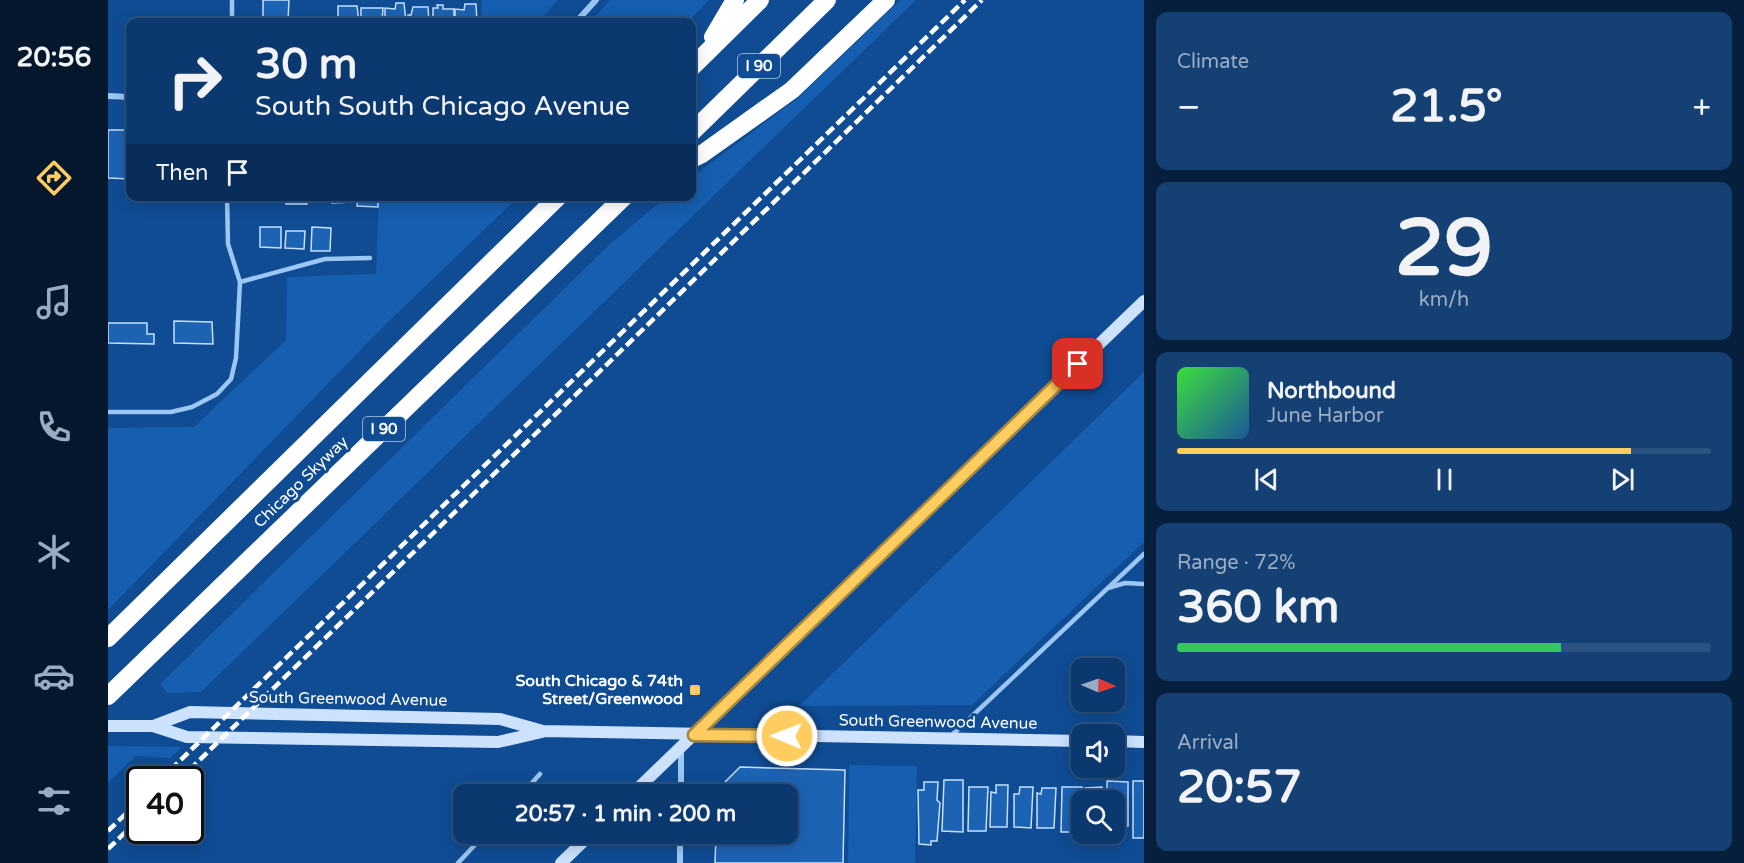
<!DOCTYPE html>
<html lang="en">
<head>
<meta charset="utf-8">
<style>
  :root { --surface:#0b396f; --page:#144074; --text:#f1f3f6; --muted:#9aacc3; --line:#2b5382; --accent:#ffcd5f }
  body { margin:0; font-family:"Varela Round",sans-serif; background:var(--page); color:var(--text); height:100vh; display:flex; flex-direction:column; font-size:22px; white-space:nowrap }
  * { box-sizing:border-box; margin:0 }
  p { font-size:20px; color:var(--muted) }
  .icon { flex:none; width:33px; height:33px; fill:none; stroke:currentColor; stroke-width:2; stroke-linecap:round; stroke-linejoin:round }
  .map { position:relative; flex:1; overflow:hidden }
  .side { display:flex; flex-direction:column; gap:12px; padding:12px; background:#061f3d; width:600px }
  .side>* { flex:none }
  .top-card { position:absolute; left:18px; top:18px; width:570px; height:183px; border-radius:12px; box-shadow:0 3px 15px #0003,0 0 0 2px var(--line); background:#0b396f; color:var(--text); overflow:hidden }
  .needle { width:39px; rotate:92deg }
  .tools { position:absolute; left:963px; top:658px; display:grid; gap:12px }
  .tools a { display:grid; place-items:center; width:54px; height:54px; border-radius:12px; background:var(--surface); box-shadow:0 3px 15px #0003,0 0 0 2px var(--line); font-size:30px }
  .speed { position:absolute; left:18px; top:766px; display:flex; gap:12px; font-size:30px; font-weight:700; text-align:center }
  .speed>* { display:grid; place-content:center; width:78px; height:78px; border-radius:50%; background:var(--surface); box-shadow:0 3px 15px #0003,0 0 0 2px var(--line); line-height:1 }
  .speed .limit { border:3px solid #111; border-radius:9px; background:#fff; color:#111 }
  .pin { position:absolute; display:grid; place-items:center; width:51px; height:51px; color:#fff; margin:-26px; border-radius:12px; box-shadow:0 3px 9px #0006 }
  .me { position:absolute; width:66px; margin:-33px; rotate:271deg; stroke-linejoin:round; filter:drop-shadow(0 0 4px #0008) }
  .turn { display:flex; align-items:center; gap:21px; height:126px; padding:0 30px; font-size:27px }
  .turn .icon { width:78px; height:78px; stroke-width:2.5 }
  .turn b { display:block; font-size:42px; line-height:51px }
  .then { display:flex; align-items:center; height:57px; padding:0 30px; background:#0003; gap:12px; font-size:22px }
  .big { font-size:45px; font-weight:700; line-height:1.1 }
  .side .widget { flex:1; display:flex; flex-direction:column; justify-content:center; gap:9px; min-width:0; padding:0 21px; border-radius:12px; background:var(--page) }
  .side .dial { align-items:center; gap:0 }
  .dial b { font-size:78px; line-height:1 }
  .song { display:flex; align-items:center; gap:18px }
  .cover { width:72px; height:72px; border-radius:9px; background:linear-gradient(135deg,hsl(120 70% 55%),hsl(210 70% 35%)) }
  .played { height:6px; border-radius:3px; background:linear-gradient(90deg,var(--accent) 85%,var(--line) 85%) }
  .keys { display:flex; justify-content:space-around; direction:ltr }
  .heat { display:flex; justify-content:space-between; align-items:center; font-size:33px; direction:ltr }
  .charge { height:9px; border-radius:4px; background:linear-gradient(90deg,#34c759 72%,var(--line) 0) }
  .trip { position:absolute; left:345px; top:784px; width:345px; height:60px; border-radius:12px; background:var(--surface); box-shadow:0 3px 15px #0003,0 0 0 2px var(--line); font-weight:700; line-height:60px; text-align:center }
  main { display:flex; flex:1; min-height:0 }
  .tabs { display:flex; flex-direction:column; width:108px; justify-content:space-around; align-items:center; background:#04172c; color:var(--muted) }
  .tabs .icon { width:42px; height:42px }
  .tabs .active { color:var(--accent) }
  .tabs b { font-size:27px; color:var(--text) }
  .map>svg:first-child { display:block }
</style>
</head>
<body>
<main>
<nav class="tabs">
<b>20:56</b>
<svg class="icon active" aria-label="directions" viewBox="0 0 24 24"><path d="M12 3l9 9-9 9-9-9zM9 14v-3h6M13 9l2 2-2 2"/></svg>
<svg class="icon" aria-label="music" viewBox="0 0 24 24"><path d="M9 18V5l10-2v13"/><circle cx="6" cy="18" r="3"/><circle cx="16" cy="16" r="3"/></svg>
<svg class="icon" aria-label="phone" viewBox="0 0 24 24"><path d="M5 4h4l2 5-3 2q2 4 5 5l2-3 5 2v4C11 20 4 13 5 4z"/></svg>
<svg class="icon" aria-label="climate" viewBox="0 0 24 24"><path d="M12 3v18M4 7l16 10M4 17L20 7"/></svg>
<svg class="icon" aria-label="car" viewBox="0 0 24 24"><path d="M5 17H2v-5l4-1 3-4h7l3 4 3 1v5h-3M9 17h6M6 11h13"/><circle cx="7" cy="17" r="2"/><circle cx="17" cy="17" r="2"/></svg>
<svg class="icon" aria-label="filters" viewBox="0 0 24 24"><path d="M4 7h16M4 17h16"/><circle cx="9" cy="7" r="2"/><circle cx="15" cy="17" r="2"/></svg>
</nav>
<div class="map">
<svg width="1036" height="863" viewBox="0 0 1036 863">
  <rect width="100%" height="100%" fill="#0f4c94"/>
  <path fill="#165eaf" d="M374 0H450L430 22H373Z
    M502 0H601L580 22H482Z
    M792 0H808L93 692 59 693 52 684 501 245 558 197 584 196V177L689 99Z
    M271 197H410L274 328 0 610V428L86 427 178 340 179 277 268 274Z
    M1036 372V542L864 705 691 706Z
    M0 746 74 747 62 758 28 756 0 783Z
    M741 765 809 766 807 863H740Z"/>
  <path fill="#1c63b4" stroke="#c4e0fe" stroke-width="1.5" d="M155 0H181L180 22H155Z
    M288 3H296L298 22H277V8L287 9Z
    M357 4H368L369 22H347V9L356 10Z
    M329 5H335V9H346V22H325V8H330Z
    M230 6H249L251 22H230Z
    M305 7H320L321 22H300V15H303Z
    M253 8H275L274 22H253Z
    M63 17 78 18 77 22H63Z
    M0 130H22V179L0 178Z
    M178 196H199V204H178Z
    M200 196H221L220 202 200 201Z
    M224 196H244V202L224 203Z
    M250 196H270V207L249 206Z
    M152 227H173V248L152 247Z
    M204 227 223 228 222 251H203Z
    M178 231H197L196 249 177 248Z
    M66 321 104 322 105 344 66 343Z
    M0 323H39V334H46V344L0 343Z
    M632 767 737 770 735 863H607L608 834H680V795H608V791Z
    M836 780H855V832L834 831Z
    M999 781 1020 782V826H1006V801H999Z
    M1025 781H1036V838H1025Z
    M816 782H830L829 800 832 803 829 841H823V845L811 844 810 790H816Z
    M888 785H900L899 827H882L883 792 888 793Z
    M861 787H880L878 831H860Z
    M912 787H925L923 828 906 827V794H911Z
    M954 787H974L973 832H953Z
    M994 787V801H977V788Z
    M934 788H948L946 828H929V793L933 794Z"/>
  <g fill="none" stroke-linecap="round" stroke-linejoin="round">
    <path stroke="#9cc6f4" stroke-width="4.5" d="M124 22V0
      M132 282 217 259 262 258
      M0 412H63L84 407 109 394 123 379 128 358 132 282 120 244 119 196
      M1000 588 1017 583 1036 584
      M844 735 1036 554
      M413 795 432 774
      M350 863 377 834"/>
    <path stroke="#9cc6f4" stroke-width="6" d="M468 22 488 0
      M0 96 22 97
      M573 795V748
      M572 863V834"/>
    <path stroke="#cce2fd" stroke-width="12" d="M0 726H45L79 737 390 742 434 732
      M45 726 82 712 392 719 435 731 974 741
      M1006 741 1036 742
      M523 795 1036 301
      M453 863 483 834"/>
    <path stroke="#fff" stroke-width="18" d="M605 37 627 0
      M584 67 652 0
      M584 132 719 0
      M584 159 594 154 684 90 778 0
      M0 638 451 196
      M0 696 517 196"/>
    <path stroke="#fff" stroke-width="4.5" stroke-dasharray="10 4.5" stroke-linecap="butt" d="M52 780 857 0
      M71 780 874 0
      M0 831 32 800
      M0 849 32 818"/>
  </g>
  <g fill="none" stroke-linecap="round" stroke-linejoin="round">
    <g stroke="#a6853e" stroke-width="15">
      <path id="route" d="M679 736 586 735 970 364"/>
    </g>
    <use href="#route" stroke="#ffcd5f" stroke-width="10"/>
  </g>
  <rect fill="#ffcd5f" stroke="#0f4c94" stroke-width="2" x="581" y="684" width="12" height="12" rx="3"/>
  <g text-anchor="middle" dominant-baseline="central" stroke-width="6" stroke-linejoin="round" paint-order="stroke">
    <g fill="#0f4c94" stroke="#b7c9df" stroke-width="1.5">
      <rect x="630" y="54" width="42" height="24" rx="4.5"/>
      <rect x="255" y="417" width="42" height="24" rx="4.5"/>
    </g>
    <g font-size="15" font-weight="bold" fill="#fff">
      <text x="651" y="66">I 90</text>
      <text x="276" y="429">I 90</text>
    </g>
    <g font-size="16" fill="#fff" stroke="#0f4c94">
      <text transform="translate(193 482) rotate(-44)">Chicago Skyway</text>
      <text transform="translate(240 699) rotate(1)">South Greenwood Avenue</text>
      <text transform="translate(830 722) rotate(1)">South Greenwood Avenue</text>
    </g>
    <g font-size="16" font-weight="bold" fill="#fff" stroke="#0f4c94" text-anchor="end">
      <text x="575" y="681">South Chicago &amp; 74th<tspan x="575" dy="18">Street/Greenwood</tspan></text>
    </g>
  </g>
</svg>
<div class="tools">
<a><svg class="needle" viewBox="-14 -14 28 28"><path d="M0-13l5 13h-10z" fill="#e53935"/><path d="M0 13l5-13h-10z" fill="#9aacc3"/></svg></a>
<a><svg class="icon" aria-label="sound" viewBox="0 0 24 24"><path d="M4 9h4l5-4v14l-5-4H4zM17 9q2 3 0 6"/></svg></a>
<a><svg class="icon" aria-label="search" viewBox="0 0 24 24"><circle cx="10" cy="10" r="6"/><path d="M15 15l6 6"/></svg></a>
</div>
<div class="speed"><div class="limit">40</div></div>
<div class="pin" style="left:970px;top:364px;background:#d93025"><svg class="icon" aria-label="arrive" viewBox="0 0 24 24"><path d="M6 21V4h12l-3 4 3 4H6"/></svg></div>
<svg class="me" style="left:679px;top:736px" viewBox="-20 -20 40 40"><circle r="17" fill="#ffcd5f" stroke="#fff" stroke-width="3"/><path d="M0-11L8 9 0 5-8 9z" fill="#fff"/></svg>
<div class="trip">20:57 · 1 min · 200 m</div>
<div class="top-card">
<div class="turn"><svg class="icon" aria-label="right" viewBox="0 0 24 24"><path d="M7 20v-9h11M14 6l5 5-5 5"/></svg><div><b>30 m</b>South South Chicago Avenue</div></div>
<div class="then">Then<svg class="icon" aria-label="arrive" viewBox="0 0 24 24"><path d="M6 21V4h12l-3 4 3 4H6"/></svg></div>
</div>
</div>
<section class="side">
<div class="widget"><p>Climate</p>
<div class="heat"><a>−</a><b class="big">21.5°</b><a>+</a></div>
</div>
<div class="widget dial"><b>29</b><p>km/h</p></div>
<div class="widget">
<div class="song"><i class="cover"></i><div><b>Northbound</b><p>June Harbor</p></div></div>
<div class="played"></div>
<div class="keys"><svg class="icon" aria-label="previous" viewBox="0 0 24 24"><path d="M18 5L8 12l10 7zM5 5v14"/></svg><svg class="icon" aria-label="pause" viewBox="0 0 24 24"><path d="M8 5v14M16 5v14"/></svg><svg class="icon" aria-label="next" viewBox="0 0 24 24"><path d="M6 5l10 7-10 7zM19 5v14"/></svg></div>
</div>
<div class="widget"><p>Range · 72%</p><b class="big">360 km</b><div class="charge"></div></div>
<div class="widget"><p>Arrival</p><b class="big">20:57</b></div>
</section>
</main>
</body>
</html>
